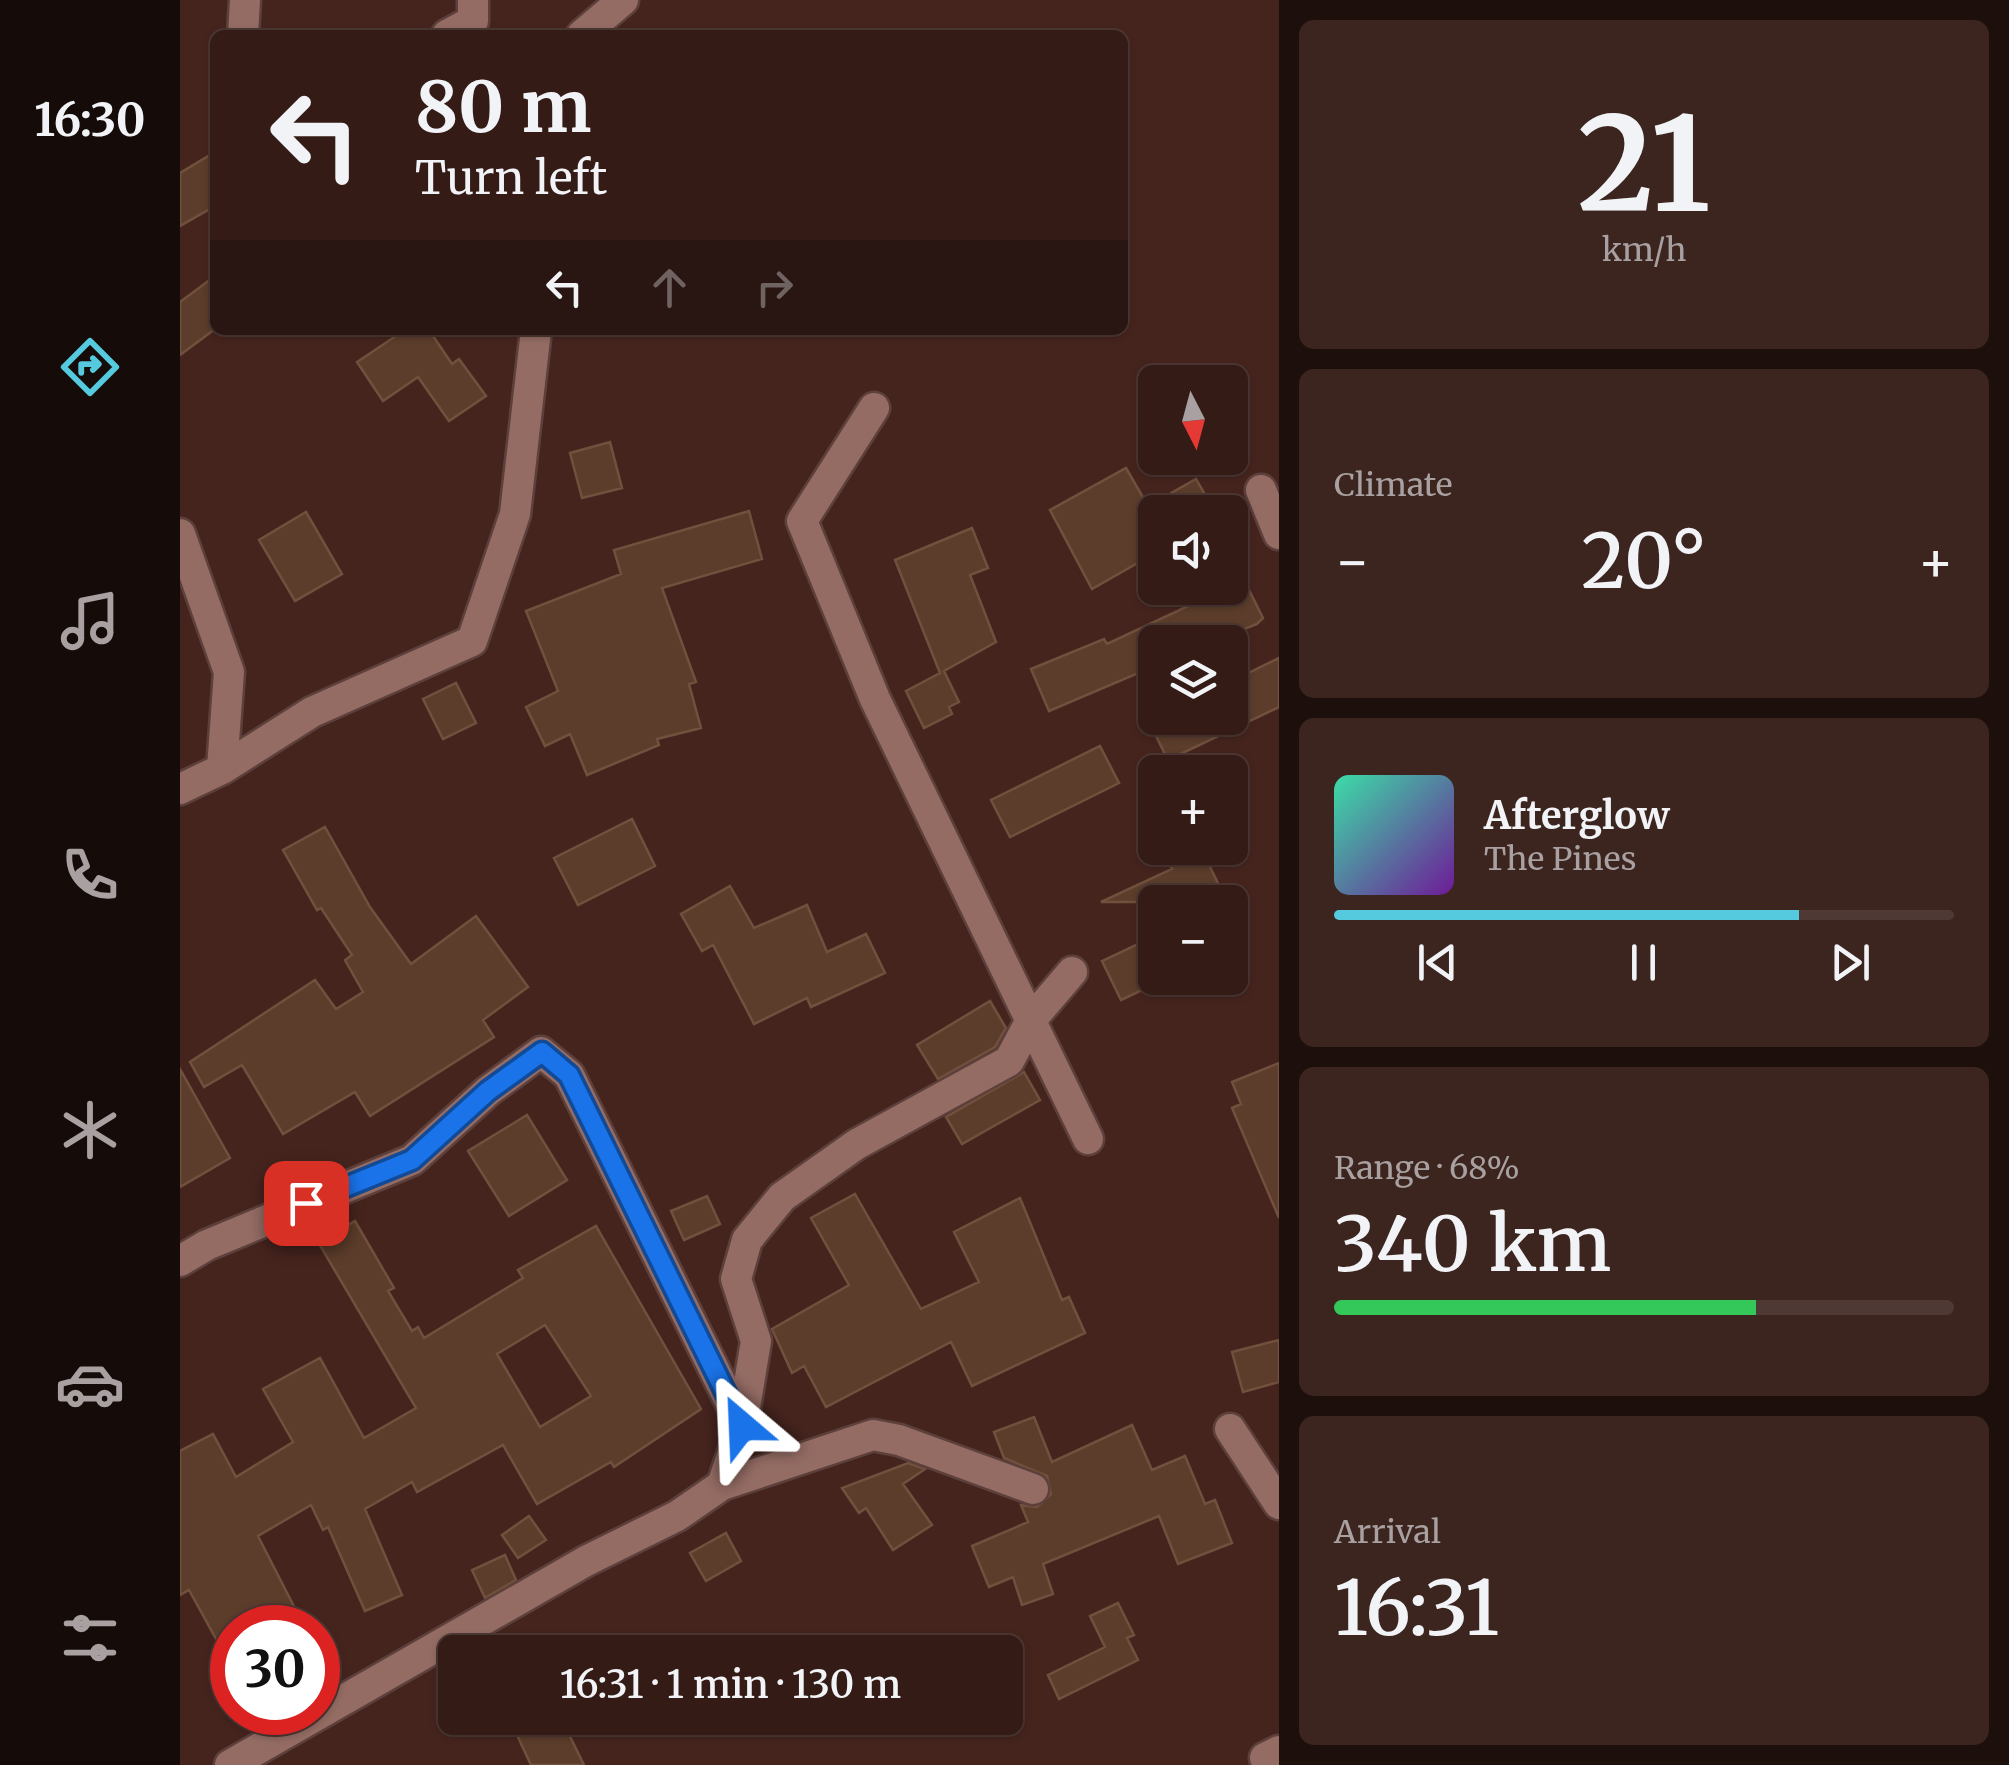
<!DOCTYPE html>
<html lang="en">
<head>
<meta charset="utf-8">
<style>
  :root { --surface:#341b16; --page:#3c241f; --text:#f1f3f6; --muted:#a9a1a1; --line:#4e3935; --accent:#55cadf }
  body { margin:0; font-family:Merriweather,serif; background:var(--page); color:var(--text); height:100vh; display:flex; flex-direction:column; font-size:38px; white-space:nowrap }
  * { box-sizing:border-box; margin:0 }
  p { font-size:32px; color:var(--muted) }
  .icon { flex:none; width:55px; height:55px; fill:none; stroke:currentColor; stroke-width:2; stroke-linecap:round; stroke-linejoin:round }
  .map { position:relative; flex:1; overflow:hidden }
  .details { display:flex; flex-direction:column; gap:20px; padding:20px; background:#1d0f0c; width:730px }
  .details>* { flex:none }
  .guide { position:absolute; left:30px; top:30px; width:918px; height:305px; border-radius:15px; box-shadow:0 2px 8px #0004,0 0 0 2px var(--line); background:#341b16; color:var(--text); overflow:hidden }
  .needle { width:65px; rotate:174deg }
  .tools { position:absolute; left:958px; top:365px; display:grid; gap:20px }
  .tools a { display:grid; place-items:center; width:110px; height:110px; border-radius:15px; background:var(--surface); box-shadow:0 2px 8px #0004,0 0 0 2px var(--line); font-size:50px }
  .speed { position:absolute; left:30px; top:1605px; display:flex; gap:20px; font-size:50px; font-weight:700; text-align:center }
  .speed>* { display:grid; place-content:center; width:130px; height:130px; border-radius:50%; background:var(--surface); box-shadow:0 2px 8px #0004,0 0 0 2px var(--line); line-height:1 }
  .speed .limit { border:15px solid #d22; background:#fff; color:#111 }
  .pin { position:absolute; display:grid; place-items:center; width:85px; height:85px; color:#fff; margin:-42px; border-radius:20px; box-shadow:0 5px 15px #0006 }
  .me { position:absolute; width:110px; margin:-55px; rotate:334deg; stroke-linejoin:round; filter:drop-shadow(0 0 8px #0008) }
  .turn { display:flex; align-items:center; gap:35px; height:210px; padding:0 40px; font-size:45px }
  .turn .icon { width:130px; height:130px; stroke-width:2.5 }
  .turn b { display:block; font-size:70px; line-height:85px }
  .lanes { display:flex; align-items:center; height:95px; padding:0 40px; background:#0003; justify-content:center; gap:50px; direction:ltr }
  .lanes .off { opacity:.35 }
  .big { font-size:75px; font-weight:600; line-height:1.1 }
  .details .tile { flex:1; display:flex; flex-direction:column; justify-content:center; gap:15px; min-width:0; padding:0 35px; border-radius:15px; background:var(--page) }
  .details .dial { align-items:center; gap:0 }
  .dial b { font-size:130px; line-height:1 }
  .song { display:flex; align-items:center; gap:30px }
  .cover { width:120px; height:120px; border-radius:15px; background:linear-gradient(135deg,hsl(160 70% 55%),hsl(280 70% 35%)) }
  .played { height:10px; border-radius:5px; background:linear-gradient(90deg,var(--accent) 75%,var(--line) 75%) }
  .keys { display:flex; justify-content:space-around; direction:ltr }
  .heat { display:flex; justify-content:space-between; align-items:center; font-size:55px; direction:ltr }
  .charge { height:15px; border-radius:8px; background:linear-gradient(90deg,#34c759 68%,var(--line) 0) }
  .trip { position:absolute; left:258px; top:1635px; width:585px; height:100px; border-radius:15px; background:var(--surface); box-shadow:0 2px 8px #0004,0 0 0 2px var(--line); font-weight:600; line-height:100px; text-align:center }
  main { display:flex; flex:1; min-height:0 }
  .menu { display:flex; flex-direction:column; width:180px; justify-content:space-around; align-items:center; background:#150b09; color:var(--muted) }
  .menu .icon { width:70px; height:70px }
  .menu .on { color:var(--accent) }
  .menu b { font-size:45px; color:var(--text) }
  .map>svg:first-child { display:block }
</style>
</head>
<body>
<main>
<nav class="menu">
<b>16:30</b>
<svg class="icon on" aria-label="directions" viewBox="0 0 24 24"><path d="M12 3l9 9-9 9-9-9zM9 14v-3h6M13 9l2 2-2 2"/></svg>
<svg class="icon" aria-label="music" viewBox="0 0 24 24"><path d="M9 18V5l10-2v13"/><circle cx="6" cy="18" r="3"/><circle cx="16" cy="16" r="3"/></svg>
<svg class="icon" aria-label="phone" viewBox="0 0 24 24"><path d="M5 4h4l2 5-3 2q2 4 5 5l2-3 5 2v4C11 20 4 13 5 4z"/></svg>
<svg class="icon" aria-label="climate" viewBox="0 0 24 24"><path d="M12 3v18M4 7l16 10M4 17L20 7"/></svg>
<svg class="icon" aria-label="car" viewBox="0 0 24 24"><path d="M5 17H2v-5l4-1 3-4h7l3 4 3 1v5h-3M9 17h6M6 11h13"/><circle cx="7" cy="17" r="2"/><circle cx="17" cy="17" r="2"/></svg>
<svg class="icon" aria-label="filters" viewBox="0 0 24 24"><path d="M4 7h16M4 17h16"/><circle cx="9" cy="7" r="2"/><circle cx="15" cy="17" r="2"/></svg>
</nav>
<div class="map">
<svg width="1099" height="1765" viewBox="0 0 1099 1765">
  <rect width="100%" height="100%" fill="#46241e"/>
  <path fill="#5c3d2b" stroke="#71503d" stroke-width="2.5" fill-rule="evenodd" d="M35 152V206L0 226V173Z
    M35 276V329L0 355V302Z
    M225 330H249L272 364 279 359 306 396 269 421 238 377 203 401 177 362Z
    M430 442 442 488 402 498 390 453Z
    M946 468 968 506 1016 479 1035 512H972L975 553 912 589 870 510Z
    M569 511 582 559 482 588 516 682 509 684 521 728 477 739 479 745 407 775 390 734 365 746 346 707 378 691 346 611 441 574 434 550Z
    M126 512 162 574 115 601 79 540Z
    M792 528 808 568 790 575 816 642 764 671 779 702 769 707 772 714 744 728 726 691 760 673 715 560Z
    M1064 580 1083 618 1077 624 1032 642H975V666L869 711 851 669 924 639 927 644Z
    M1099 658V707L988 760 967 718H1050V682Z
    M276 683 296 723 263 739 243 699Z
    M920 746 939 783 830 837 811 800Z
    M452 819 475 866 398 905 374 858Z
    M145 827 190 907 231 964 296 916 348 987 303 1020 314 1037 190 1116 175 1092 103 1134 62 1065 24 1087 10 1062 135 980 156 1009 183 992 165 960 172 955 141 908 137 910 103 850Z
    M982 848H1021L1047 902H921L992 869Z
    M550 886 574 928 627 905 647 952 686 934 705 973 631 1007 627 998 574 1024 533 945 522 951 501 914Z
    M975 936V984L941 1000 922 961Z
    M810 1001 826 1028 815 1047 758 1079 737 1045Z
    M1099 1063V1218L1052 1108 1061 1104 1052 1082Z
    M0 1069 50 1158 0 1187Z
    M844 1072 860 1100 782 1144 766 1117Z
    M347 1115 387 1180 329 1216 288 1151Z
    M675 1194 741 1309 799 1282 774 1232 840 1198 882 1300 889 1297 905 1333 792 1386 771 1342 646 1407 624 1366 612 1373 592 1329 669 1285 631 1218Z
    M527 1196 540 1224 504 1240 491 1211Z
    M175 1221 214 1288 208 1291 232 1331 238 1327 244 1338 343 1278 338 1270 416 1226 521 1409 434 1467 431 1462 357 1504 323 1445 237 1492 232 1482 185 1509 222 1595 185 1611 148 1527 143 1530 131 1505 78 1536 125 1628H52V1668L9 1590 0 1595V1451L33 1434 56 1477 113 1442 83 1389 140 1358 184 1438 236 1408 138 1242ZM365 1325 411 1396 360 1427 317 1354Z
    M1099 1340V1382L1063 1392 1052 1352Z
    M854 1417 872 1462 952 1425 972 1470 1005 1456 1025 1504 1035 1500 1052 1543 998 1564 979 1516 863 1564 873 1594 842 1605 833 1577 809 1587 792 1546 848 1522 841 1505 857 1507 871 1494 867 1476 824 1458 814 1432Z
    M728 1463 745 1469 723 1484 752 1525 713 1550 686 1508 679 1513 662 1488Z
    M349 1516 366 1540 338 1558 322 1535Z
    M546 1533 561 1561 526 1581 510 1553Z
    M325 1555 336 1580 305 1598 292 1570Z
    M938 1603 954 1635 947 1638 958 1660 879 1699 868 1675 925 1647 910 1616Z
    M370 1718H381L404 1765H351L336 1733Z"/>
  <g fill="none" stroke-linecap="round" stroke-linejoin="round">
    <g stroke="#5d403b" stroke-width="35">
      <path id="minor" d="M63 35 65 0
        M267 35 293 21V0
        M402 35 443 0
        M694 408 622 521 695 699 908 1139
        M1081 490 1099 534
        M0 534 49 672 42 769
        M0 789 42 769 132 712 292 641 335 514 356 330
        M0 1261 27 1245 232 1160 308 1091 361 1052 389 1075 562 1426
        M1050 1429 1099 1504
        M542 1485 693 1435 719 1440 853 1489
        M1085 1758 1099 1751
        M50 1765 406 1561 497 1516 542 1485 562 1426 576 1341 556 1279 567 1240 602 1197 677 1144 829 1061 851 1020 892 972"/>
    </g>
    <use href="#minor" stroke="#946c64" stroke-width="30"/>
  </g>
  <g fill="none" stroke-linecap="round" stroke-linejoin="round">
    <g stroke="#114b97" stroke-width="25">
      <path id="route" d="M126 1203 232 1160 308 1091 362 1052 389 1075 562 1426"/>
    </g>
    <use href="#route" stroke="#1a73e8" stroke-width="18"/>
  </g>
</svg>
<div class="tools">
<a><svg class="needle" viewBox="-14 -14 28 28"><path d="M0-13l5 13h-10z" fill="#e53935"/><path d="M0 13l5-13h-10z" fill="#a9a1a1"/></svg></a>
<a><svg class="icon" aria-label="sound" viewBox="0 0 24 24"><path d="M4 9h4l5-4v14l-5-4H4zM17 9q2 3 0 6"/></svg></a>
<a><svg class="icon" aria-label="layers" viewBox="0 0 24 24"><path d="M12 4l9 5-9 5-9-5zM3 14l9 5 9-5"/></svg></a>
<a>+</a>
<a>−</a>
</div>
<div class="speed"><div class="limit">30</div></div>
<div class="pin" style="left:126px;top:1203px;background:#d93025"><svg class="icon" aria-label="arrive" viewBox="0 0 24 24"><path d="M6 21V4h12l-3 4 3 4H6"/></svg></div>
<svg class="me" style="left:562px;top:1426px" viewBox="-20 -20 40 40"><path d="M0-17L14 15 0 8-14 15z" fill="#1a73e8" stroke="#fff" stroke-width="4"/></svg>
<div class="trip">16:31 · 1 min · 130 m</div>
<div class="guide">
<div class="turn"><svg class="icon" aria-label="left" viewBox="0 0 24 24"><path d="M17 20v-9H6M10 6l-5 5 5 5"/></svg><div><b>80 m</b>Turn left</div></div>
<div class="lanes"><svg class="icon" aria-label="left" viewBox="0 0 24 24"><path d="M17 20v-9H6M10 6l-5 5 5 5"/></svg><svg class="icon off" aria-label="ahead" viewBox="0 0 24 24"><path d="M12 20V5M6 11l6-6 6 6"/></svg><svg class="icon off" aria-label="right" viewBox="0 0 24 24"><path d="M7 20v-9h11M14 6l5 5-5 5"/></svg></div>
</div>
</div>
<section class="details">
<div class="tile dial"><b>21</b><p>km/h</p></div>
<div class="tile"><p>Climate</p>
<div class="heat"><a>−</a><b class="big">20°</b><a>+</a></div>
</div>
<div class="tile">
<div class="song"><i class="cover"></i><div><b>Afterglow</b><p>The Pines</p></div></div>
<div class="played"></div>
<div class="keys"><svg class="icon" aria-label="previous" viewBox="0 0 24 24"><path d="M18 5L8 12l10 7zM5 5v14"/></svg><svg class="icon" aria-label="pause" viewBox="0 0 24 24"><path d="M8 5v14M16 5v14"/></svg><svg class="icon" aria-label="next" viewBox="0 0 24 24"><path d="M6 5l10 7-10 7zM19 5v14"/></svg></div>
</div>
<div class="tile"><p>Range · 68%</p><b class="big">340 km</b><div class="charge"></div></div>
<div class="tile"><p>Arrival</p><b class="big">16:31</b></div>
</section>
</main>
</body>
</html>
